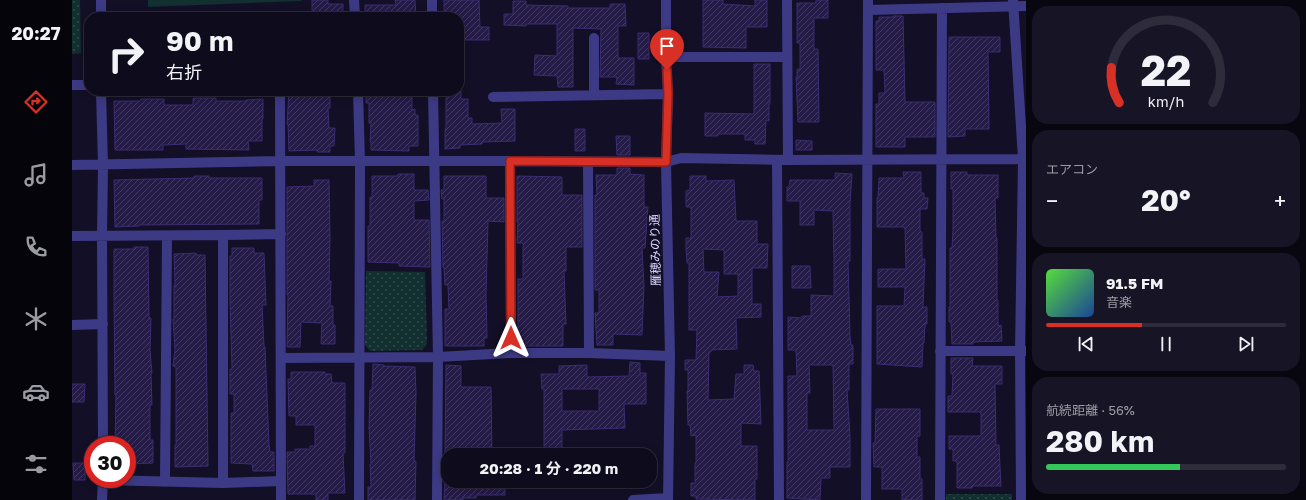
<!DOCTYPE html>
<html lang="ja">
<head>
<meta charset="utf-8">
<style>
  :root { --surface:#0e0b1c; --page:#171425; --text:#f1f3f6; --muted:#9b9ba3; --line:#2e2b3b; --accent:#d93025 }
  body { margin:0; font-family:"Golos Text","Noto Sans JP",sans-serif; background:var(--page); color:var(--text); height:100vh; display:flex; flex-direction:column; font-size:15px; white-space:nowrap }
  * { box-sizing:border-box; margin:0 }
  p { font-size:13px; color:var(--muted) }
  .icon { flex:none; width:22px; height:22px; fill:none; stroke:currentColor; stroke-width:2; stroke-linecap:round; stroke-linejoin:round }
  .map { position:relative; flex:1; overflow:hidden }
  .panel { display:flex; flex-direction:column; gap:6px; padding:6px; background:#08060f; width:280px }
  .panel>* { flex:none }
  .hud { position:absolute; left:12px; top:12px; width:380px; height:84px; border-radius:16px; box-shadow:0 2px 10px #0003,0 0 0 1px var(--line); background:#0e0b1c; color:var(--text); overflow:hidden }
  .speed { position:absolute; left:12px; top:436px; display:flex; gap:8px; font-size:20px; font-weight:700; text-align:center }
  .speed>* { display:grid; place-content:center; width:52px; height:52px; border-radius:50%; background:var(--surface); box-shadow:0 2px 10px #0003,0 0 0 1px var(--line); line-height:1 }
  .speed .limit { border:6px solid #d22; background:#fff; color:#111 }
  .pin { position:absolute; display:grid; place-items:center; width:34px; height:34px; color:#fff; margin:-41px -17px; border-radius:50% 50% 50% 0; rotate:-45deg; box-shadow:0 0 4px #0007 }
  .pin .icon { rotate:45deg }
  .me { position:absolute; width:44px; margin:-22px; rotate:0deg; stroke-linejoin:round; filter:drop-shadow(0 0 3px #0008) }
  .turn { display:flex; align-items:center; gap:14px; height:84px; padding:0 16px; font-size:18px }
  .turn .icon { width:52px; height:52px; stroke-width:2.5 }
  .turn b { display:block; font-size:28px; line-height:34px }
  .big { font-size:30px; font-weight:700; line-height:1.1 }
  .panel .card { flex:1; display:flex; flex-direction:column; justify-content:center; gap:6px; min-width:0; padding:0 14px; border-radius:16px; background:var(--page) }
  .panel .dial { align-items:center; gap:0 }
  .dial svg { height:104px; overflow:visible; fill:none; stroke:var(--line); stroke-width:7; stroke-linecap:round; text-anchor:middle }
  .dial text { fill:var(--text); stroke:none }
  .song { display:flex; align-items:center; gap:12px }
  .cover { width:48px; height:48px; border-radius:6px; background:linear-gradient(135deg,hsl(110 70% 55%),hsl(220 70% 35%)) }
  .played { height:4px; border-radius:2px; background:linear-gradient(90deg,var(--accent) 40%,var(--line) 40%) }
  .keys { display:flex; justify-content:space-around; direction:ltr }
  .heat { display:flex; justify-content:space-between; align-items:center; font-size:22px; direction:ltr }
  .charge { height:6px; border-radius:3px; background:linear-gradient(90deg,#34c759 56%,var(--line) 0) }
  .trip { position:absolute; left:369px; top:448px; width:216px; height:40px; border-radius:16px; background:var(--surface); box-shadow:0 2px 10px #0003,0 0 0 1px var(--line); font-weight:700; line-height:40px; text-align:center }
  main { display:flex; flex:1; min-height:0 }
  .menu { display:flex; flex-direction:column; width:72px; justify-content:space-around; align-items:center; background:#06040b; color:var(--muted) }
  .menu .icon { width:28px; height:28px }
  .menu .current { color:var(--accent) }
  .menu b { font-size:18px; color:var(--text) }
  .map>svg:first-child { display:block }
</style>
</head>
<body>
<main>
<nav class="menu">
<b>20:27</b>
<svg class="icon current" aria-label="directions" viewBox="0 0 24 24"><path d="M12 3l9 9-9 9-9-9zM9 14v-3h6M13 9l2 2-2 2"/></svg>
<svg class="icon" aria-label="music" viewBox="0 0 24 24"><path d="M9 18V5l10-2v13"/><circle cx="6" cy="18" r="3"/><circle cx="16" cy="16" r="3"/></svg>
<svg class="icon" aria-label="phone" viewBox="0 0 24 24"><path d="M5 4h4l2 5-3 2q2 4 5 5l2-3 5 2v4C11 20 4 13 5 4z"/></svg>
<svg class="icon" aria-label="climate" viewBox="0 0 24 24"><path d="M12 3v18M4 7l16 10M4 17L20 7"/></svg>
<svg class="icon" aria-label="car" viewBox="0 0 24 24"><path d="M5 17H2v-5l4-1 3-4h7l3 4 3 1v5h-3M9 17h6M6 11h13"/><circle cx="7" cy="17" r="2"/><circle cx="17" cy="17" r="2"/></svg>
<svg class="icon" aria-label="filters" viewBox="0 0 24 24"><path d="M4 7h16M4 17h16"/><circle cx="9" cy="7" r="2"/><circle cx="15" cy="17" r="2"/></svg>
</nav>
<div class="map">
<svg width="954" height="500" viewBox="0 0 954 500">
  <defs>
    <pattern id="park-dots" width="8" height="8" patternUnits="userSpaceOnUse"><rect width="8" height="8" fill="#12302f"/><path d="M2 2h.1M6 6h.1" fill="none" stroke="#344d4e" stroke-width="1.8" stroke-linecap="round"/></pattern>
    <pattern id="building-hatch" width="6" height="6" patternUnits="userSpaceOnUse"><rect width="6" height="6" fill="#241b47"/><path d="M-1 1l2-2M0 6l6-6M5 7l2-2" fill="none" stroke="#433b63"/></pattern>
  </defs>
  <rect width="100%" height="100%" fill="#130f26"/>
  <path fill="#12302f" d="M76 0H229V1L76 7Z"/>
  <path fill="url(#park-dots)" d="M0 0H8L9 53 0 54Z
    M294 271 353 272 355 344 350 350 298 351 293 345Z
    M874 494H940V500H874Z"/>
  <path fill="url(#building-hatch)" stroke="#3b2d73" fill-rule="evenodd" d="M240 0H256V4H271V17H240Z
    M323 0H343L344 17H293V5H324Z
    M372 0H407L408 27H417V40H387V17H372Z
    M631 0H651V4L683 6V0H695V27H674V48L631 47Z
    M744 0H756V18H742V49H746L747 122H726L724 77H725V69H728V43H725V3H744Z
    M441 1H454V5L496 6V8H538V4H553L554 26H546V58H562V85L544 84 545 77H528L529 29 501 28V87H486L485 76 462 75 463 55 485 56V24H454V26L432 25V14H441Z
    M821 16H831L833 102H863V137H833V147H804V104H807V93H813L812 70H804V21H807V17H821Z
    M566 33H577V59H566Z
    M877 37H928V52H916L917 129H893V136L876 137Z
    M682 64H698V104H697V121L694 120 693 144H683V140H673V134H646V136H633V113L682 114Z
    M217 91 258 92V108H256L257 128H263L262 146H258V152H245V150L217 151 216 124H215Z
    M296 91H340V110L343 109V115H346V146H337V151L299 150V142H298L299 123H297V103H294V92Z
    M374 91H389V99H396V118H400V124L430 123 429 109H443V141L410 142V144L388 145V148L373 149V129L374 128Z
    M121 98H144V101H174V100L191 99V119H190V141H176L177 150 114 149V144L91 145V150H43L42 101H68L69 99H92V105H121Z
    M503 129H513V151H503Z
    M544 136H558V155H545Z
    M724 140 740 141V150H724Z
    M545 168H558V174L572 175V207H576L573 248H570L572 286 570 335 541 334V345H525L523 313H527V290H523V195H525L524 175H545Z
    M831 172H849V193H852V198H856L855 209H848V231L850 232V259H853L851 307H855V324H853L852 343H851L850 367 805 364V306H832L833 287H806V269H834L833 228H832V227H805V198H806L807 178H832Z
    M879 172H895V175H926V198H923L924 238H925V300H926V326L929 325 930 341 901 342V344H880L879 322H877V307H878V248H880L881 230V189H879Z
    M763 173 780 174 778 204V261H776L778 336 779 345H781V364H777V390H775L778 436V467H758V478H749L748 500 715 498V462H716V376H725L724 350H716V317L730 318V316H739V295L762 296V262L761 211 742 210V225H728V201H715V187H717L718 180H763ZM737 365H761L762 430H735V393H738Z
    M326 174H342V190H356L357 200 342 201V220H357L358 267 327 266V263L296 262V226H298V197H300V176H326Z
    M122 176H137V178H190V200H187V224L67 225V226L43 227 42 180 122 178Z
    M372 176H414V198H432V222L416 221 414 295 415 338H412V346H373V309H377L376 285H373L372 268 371 267 370 221H372V199H370L369 190H372Z
    M445 176 490 177V195H510V247H494V271H492L494 324H491V346H446V279H451V243H445L446 222H445Z
    M618 176H634V181L662 180 664 221H685V244H696L695 268H680V304H689V317L664 318 665 349 639 350V352H637L636 400 662 399 664 374H672V365H681L682 371H687L689 424 669 423V446H685V479H683V500L624 499V496H619V483H623V463H624V435L619 436 618 425H616L615 391H616V370H613V360H624L625 330H617V263H615L614 248V238H619V207H614V191L618 190ZM631 249 652 250V274H666V296L645 297 647 272H632Z
    M242 180H257L258 240 257 281H259L258 306H261V325H263V344H249L250 323 229 322 228 347H215L216 295H215V187L242 186Z
    M62 247H76L77 318H79L78 351 80 373H79L80 405H78V440H81V463L55 464V445H43L44 395H43L42 299V249H62Z
    M160 248H182V253H192L194 305H190L192 347H193L197 445 198 452H202V471H181L180 464 159 463V413H162V394H158V369H160L158 300V256H160Z
    M124 253V255H133L136 466 103 467V445H104V367L101 366 103 350 101 319H102V285H103L102 254Z
    M720 266H738L739 288H720Z
    M879 358H901L900 366H930V384H923L924 445H927L929 486H901L900 488H885V461H881V449H877V436H909V412H876V396H880L881 374H879Z
    M558 362 568 363V373H574V404H552L553 428 490 430V452H472V389H470L469 374H487V366L515 365V377L557 376ZM490 389H527V411H490Z
    M301 364 312 365V366L343 367 344 393 342 461H344L343 500H296V487H299L298 464H299L297 428 298 390H300Z
    M374 365 389 366V387H419L420 454 373 455Z
    M219 372H253V374H259L260 383H273V453H271L273 493H256V500H244V494H216L215 452H223V449H238V446H243V425H224V416H217L216 379H219Z
    M0 384H13L12 402H0Z
    M804 409H848V436H845V457H848V478L850 479V500H830V489H810V467H802L801 443H803Z
    M1 463H13V480H2Z
    M373 481H433V495H404V498H391V500H372Z"/>
  <g fill="none" stroke-linecap="round" stroke-linejoin="round">
    <path stroke="#3d3a85" stroke-width="10" d="M29 0V17
      M282 0 283 17
      M360 0V17
      M594 0V57L596 94 594 162 598 356 596 500
      M715 0 716 160
      M941 0 951 159 948 351 949 500
      M796 10 954 6
      M522 38V95
      M594 57H715
      M0 85H17
      M29 91 31 165 30 236 31 445
      M208 91 209 500
      M286 91 288 162 287 500
      M361 91 366 357 365 500
      M421 97 596 94
      M705 160 707 500
      M438 161 439 353
      M516 162 517 353
      M0 165 209 161H438L594 162 609 158 716 160 954 159
      M151 235V483
      M0 236 151 235 209 234
      M0 325 31 324
      M868 351H954
      M209 358 366 357 439 353H517L598 356
      M31 480 151 483 209 481
      M93 482 95 236
      M30 500 31 479
      M561 500 596 498
      M794 500 796 0
      M868 500 870 8"/>
  </g>
  <g fill="none" stroke-linecap="round" stroke-linejoin="round">
    <g stroke="#8d1f18" stroke-width="10">
      <path id="route" d="M439 338 438 161 594 162 596 94 595 70"/>
    </g>
    <use href="#route" stroke="#d93025" stroke-width="7"/>
  </g>
  <g text-anchor="middle" dominant-baseline="central" stroke-width="4" stroke-linejoin="round" paint-order="stroke">
    <g font-size="12" fill="#d9d4ff" stroke="#130f26">
      <text transform="translate(583 250) rotate(-91)">雁穂みのり通</text>
    </g>
  </g>
</svg>
<div class="speed"><div class="limit">30</div></div>
<div class="pin" style="left:595px;top:70px;background:#d93025"><svg class="icon" aria-label="arrive" viewBox="0 0 24 24"><path d="M6 21V4h12l-3 4 3 4H6"/></svg></div>
<svg class="me" style="left:439px;top:338px" viewBox="-20 -20 40 40"><path d="M0-17L14 15 0 8-14 15z" fill="#d93025" stroke="#fff" stroke-width="4"/></svg>
<div class="trip">20:28 · 1 分 · 220 m</div>
<div class="hud">
<div class="turn"><svg class="icon" aria-label="right" viewBox="0 0 24 24"><path d="M7 20v-9h11M14 6l5 5-5 5"/></svg><div><b>90 m</b>右折</div></div>
</div>
</div>
<section class="panel">
<div class="card dial"><svg viewBox="0 0 100 80">
<path d="M14 69A42 42 0 1 1 86 69"/>
<path d="M14 69A42 42 0 0 1 8 42" stroke="#d93025"/>
<text x="50" y="56" font-size="32" font-weight="700">22</text>
<text x="50" y="72" font-size="11">km/h</text>
</svg></div>
<div class="card"><p>エアコン</p>
<div class="heat"><a>−</a><b class="big">20°</b><a>+</a></div>
</div>
<div class="card">
<div class="song"><i class="cover"></i><div><b>91.5 FM</b><p>音楽</p></div></div>
<div class="played"></div>
<div class="keys"><svg class="icon" aria-label="previous" viewBox="0 0 24 24"><path d="M18 5L8 12l10 7zM5 5v14"/></svg><svg class="icon" aria-label="pause" viewBox="0 0 24 24"><path d="M8 5v14M16 5v14"/></svg><svg class="icon" aria-label="next" viewBox="0 0 24 24"><path d="M6 5l10 7-10 7zM19 5v14"/></svg></div>
</div>
<div class="card"><p>航続距離 · 56%</p><b class="big">280 km</b><div class="charge"></div></div>
</section>
</main>
</body>
</html>
